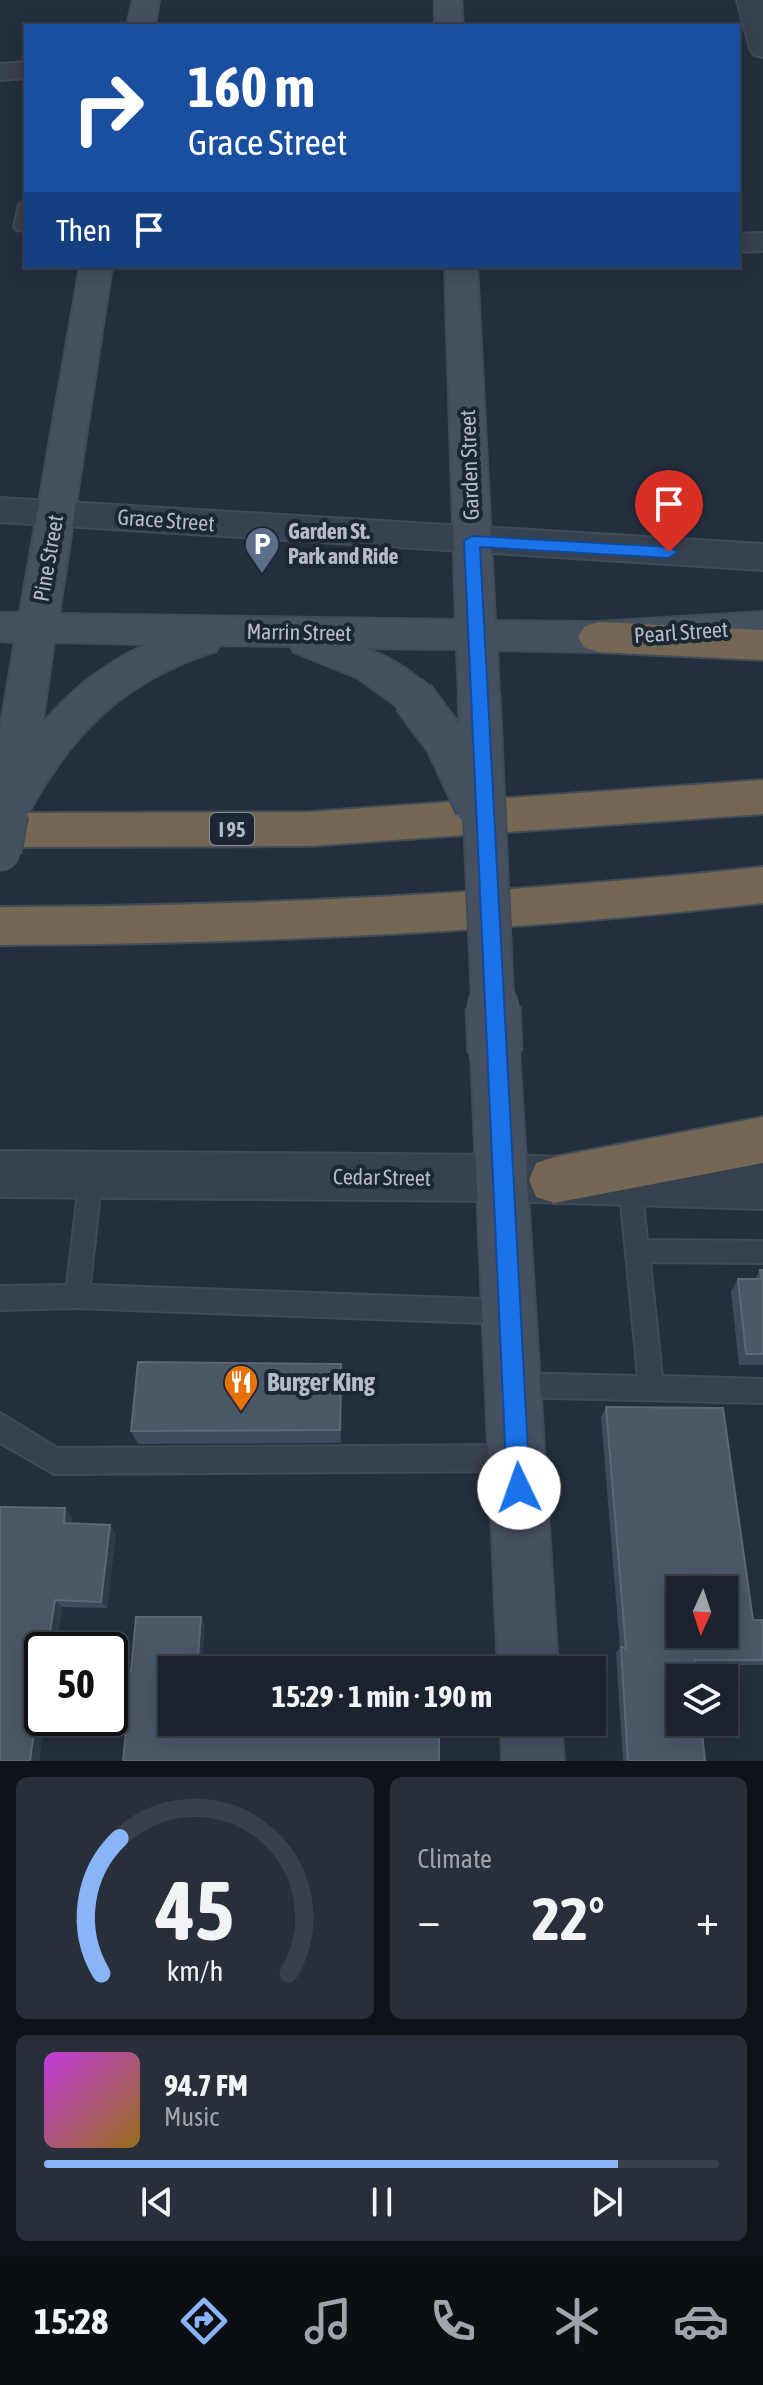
<!DOCTYPE html>
<html lang="en">
<head>
<meta charset="utf-8">
<style>
  :root { --surface:#1b232e; --page:#282f3a; --text:#f1f3f6; --muted:#a0a4aa; --line:#39404a; --accent:#8ab4f8 }
  body { margin:0; font-family:"Asap Condensed",sans-serif; background:var(--page); color:var(--text); height:100vh; display:flex; flex-direction:column; font-size:30px; white-space:nowrap }
  * { box-sizing:border-box; margin:0 }
  p { font-size:26px; color:var(--muted) }
  .icon { flex:none; width:44px; height:44px; fill:none; stroke:currentColor; stroke-width:2; stroke-linecap:round; stroke-linejoin:round }
  .map { position:relative; height:1761px; overflow:hidden }
  .drawer { display:flex; flex-direction:column; gap:16px; padding:16px; background:#0f1319; flex:1 }
  .drawer>* { flex:none }
  .top-card { position:absolute; left:24px; top:24px; width:716px; height:244px; border-radius:0px; box-shadow:0 4px 20px #0003,0 0 0 2px var(--line); background:#1a4fa0; color:#fff; overflow:hidden }
  .needle { width:52px; rotate:183deg }
  .controls { position:absolute; left:666px; top:1576px; display:grid; gap:16px }
  .controls a { display:grid; place-items:center; width:72px; height:72px; border-radius:0px; background:var(--surface); box-shadow:0 4px 20px #0003,0 0 0 2px var(--line); font-size:40px }
  .speed { position:absolute; left:24px; top:1632px; display:flex; gap:16px; font-size:40px; font-weight:700; text-align:center }
  .speed>* { display:grid; place-content:center; width:104px; height:104px; border-radius:50%; background:var(--surface); box-shadow:0 4px 20px #0003,0 0 0 2px var(--line); line-height:1 }
  .speed .limit { border:4px solid #111; border-radius:12px; background:#fff; color:#111 }
  .pin { position:absolute; display:grid; place-items:center; width:68px; height:68px; color:#fff; margin:-82px -34px; border-radius:50% 50% 50% 0; rotate:-45deg; box-shadow:0 0 8px #0007 }
  .pin .icon { rotate:45deg }
  .me { position:absolute; width:88px; margin:-44px; rotate:357deg; stroke-linejoin:round; filter:drop-shadow(0 0 6px #0008) }
  .turn { display:flex; align-items:center; gap:28px; height:168px; padding:0 32px; font-size:36px }
  .turn .icon { width:104px; height:104px; stroke-width:2.5 }
  .turn b { display:block; font-size:56px; line-height:68px }
  .then { display:flex; align-items:center; height:76px; padding:0 32px; background:#0003; gap:16px; font-size:30px }
  .big { font-size:60px; font-weight:700; line-height:1.1 }
  .drawer .widget { flex:1; display:flex; flex-direction:column; justify-content:center; gap:12px; min-width:0; padding:0 28px; border-radius:12px; background:var(--page) }
  .drawer .dial { align-items:center; gap:0 }
  .dial svg { height:208px; overflow:visible; fill:none; stroke:var(--line); stroke-width:7; stroke-linecap:round; text-anchor:middle }
  .dial text { fill:var(--text); stroke:none }
  .song { display:flex; align-items:center; gap:24px }
  .cover { width:96px; height:96px; border-radius:12px; background:linear-gradient(135deg,hsl(290 70% 55%),hsl(40 70% 35%)) }
  .played { height:8px; border-radius:4px; background:linear-gradient(90deg,var(--accent) 85%,var(--line) 85%) }
  .keys { display:flex; justify-content:space-around; direction:ltr }
  .heat { display:flex; justify-content:space-between; align-items:center; font-size:44px; direction:ltr }
  .drawer .tiles { flex:1; display:grid; gap:16px; grid-template-columns:1fr 1fr }
  .widget:last-child { grid-column:span 2 }
  .trip { position:absolute; left:158px; top:1656px; width:448px; height:80px; border-radius:0px; background:var(--surface); box-shadow:0 4px 20px #0003,0 0 0 2px var(--line); font-weight:700; line-height:80px; text-align:center }
  .tabs { display:flex; height:128px; justify-content:space-around; align-items:center; background:#0b0e12; color:var(--muted) }
  .tabs .icon { width:56px; height:56px }
  .tabs .active { color:var(--accent) }
  .tabs b { font-size:36px; color:var(--text) }
  .map>svg:first-child { display:block }
</style>
</head>
<body>
<div class="map">
<svg width="763" height="1761" viewBox="0 0 763 1761">
  <rect width="100%" height="100%" fill="#242f3e"/>
  <g fill="none" stroke-linecap="round" stroke-linejoin="round">
    <g stroke="#414a57" stroke-width="4">
      <path id="service" d="M26 201V231L16 230 14 227 19 205Z
        M91 1164 99 1168 102 1175 90 1285 509 1300 517 1304 521 1312 517 1320 509 1324 77 1308 0 1310V1286L67 1285 80 1175 83 1168Z
        M630 1171 638 1174 641 1182 647 1240 763 1241V1263L650 1262 662 1376 763 1379V1403L513 1397 504 1394 501 1385 504 1376 513 1373 638 1376 619 1182 622 1174Z
        M0 1413 57 1448 517 1445 526 1449 530 1458 526 1467 517 1471 54 1474 0 1443Z"/>
    </g>
    <g stroke="#414a57" stroke-width="4">
      <path id="minor" d="M737 0H763V57L754 55 750 49Z
        M26 62V78L0 80V64Z
        M763 233V251L738 252V234Z
        M0 498 763 544V570L0 522Z"/>
    </g>
    <g stroke="#414a57" stroke-width="4">
      <path id="tertiary" d="M0 1151 502 1155 763 1163V1209L502 1201 0 1197Z"/>
    </g>
    <g stroke="#414a57" stroke-width="4">
      <path id="secondary" d="M133 0H159L155 26H127Z
        M435 0H461L463 26H435Z
        M80 266H112L59 614 456 620 445 266H477L495 621 598 622 763 612V640L598 652 497 650 499 695 493 706 479 710 465 706 459 695 457 649 363 648C388 657 420 673 433 697L427 708 413 712 399 708 358 678 294 652 291 646 219 645 216 651C119 681 66 739 22 825L7 830 0 828V730L15 642 0 641V613H20ZM54 642 148 644C105 662 72 689 42 724Z
        M495 1031 512 1037 519 1052 558 1670H498L471 1052 478 1037Z
        M501 1722H561L564 1761H502Z"/>
    </g>
    <g stroke="#434c59" stroke-width="4">
      <path id="motorway" d="M598 622 763 630V660L598 652 584 647 578 637 584 627Z
        M763 780V814L309 846 0 847V813L309 812Z
        M763 867V903C509 932 255 944 0 945V907C255 906 509 894 763 867Z
        M763 1117V1163L554 1203 536 1197 529 1180 536 1163 554 1157Z"/>
    </g>
    <use href="#service" fill="#38414e" fill-rule="evenodd"/>
    <use href="#minor" fill="#38414e" fill-rule="evenodd"/>
    <use href="#tertiary" fill="#38414e" fill-rule="evenodd"/>
    <use href="#secondary" fill="#465061" fill-rule="evenodd"/>
    <use href="#motorway" fill="#746855" fill-rule="evenodd"/>
    <g stroke="#414a57" stroke-width="45" stroke-linecap="butt">
      <path id="secondary-bridge-far1" d="M479 695 493 1009
        M413 697 446 741 476 806
        M0 851 7 813"/>
    </g>
    <g stroke="#414a57" stroke-width="57" stroke-linecap="butt">
      <path id="secondary-bridge" d="M493 1007 495 1052"/>
    </g>
    <use href="#secondary-bridge-far1" stroke="#465061" stroke-width="41"/>
    <use href="#secondary-bridge" stroke="#465061" stroke-width="53"/>
  </g>
  <path fill="#3f4b5c" d="M760 1270H763V1365H739L731 1291 738 1279H755Z
    M341 1364 342 1378 341 1443 138 1444 131 1431Z
    M606 1407 753 1620H763V1665H696L705 1761H623L616 1653 620 1648 601 1417Z
    M65 1508 72 1517 71 1523 116 1533 107 1608 62 1607 56 1650H42V1718L131 1671 201 1617 205 1624 172 1722H290V1733L439 1761 125 1736 42 1735 39 1761H0Z"/>
  <path fill="#2f3b4b" d="M341 1364 342 1378 341 1443 340 1430Z
    M65 1508 72 1517 70 1531 64 1523Z
    M110 1525 116 1533 107 1608 101 1602Z
    M55 1600 62 1607 56 1650H47Z
    M201 1617 205 1624 202 1670H197Z
    M34 1731 42 1735 39 1761H30Z"/>
  <path fill="#4b5868" stroke="#5c6777" stroke-width="2" fill-rule="evenodd" d="M760 1270H763V1354H746L738 1279H762Z
    M138 1362 341 1364 340 1430 131 1431Z
    M606 1407 723 1408 753 1620H763V1660H695L697 1678H680V1722H701L705 1761H628L621 1647 626 1648ZM680 1590H724V1634H680Z
    M0 1507 65 1508 64 1523 110 1525 101 1602 55 1600 47 1650H42V1718H110V1671H131L136 1617H201L197 1670H172V1722H288L287 1733 397 1734V1722H439V1761H123L126 1732 34 1731 30 1761H0Z"/>
  <path fill="#1a73e8" stroke="#114b97" stroke-width="2" d="M472 536 669 547 677 552 669 558 480 547 530 1488 527 1496 519 1500 510 1496 507 1488 464 541Z"/>
  <defs>
    <g id="parking-pin" transform="scale(1.8)"><path d="M0 17L-7.5 6A9.5 9.5 0 1 1 7.5 6Z" fill="#5c6f8a" stroke="#1d2633"/><path d="M-3.5-5.5H1a3.5 3.5 0 0 1 0 7H-1V5.5H-3.5ZM-1-3.4V-.6H.8a1.4 1.4 0 0 0 0-2.8Z" fill="#fff"/></g>
    <g id="restaurant-pin" transform="scale(1.8)"><path d="M0 17L-7.5 6A9.5 9.5 0 1 1 7.5 6Z" fill="#e8710a" stroke="#1d2633"/><path d="M-5-6h1v4h1v-4h1v4h1v-4h1v5L-1.5 .5V6h-2V.5L-5-1ZM5-6V6H3V1.5H1.5Q1.5-4 5-6Z" fill="#fff"/></g>
  </defs>
  <g fill-rule="evenodd">
    <use href="#parking-pin" x="262" y="544"/>
    <use href="#restaurant-pin" x="241" y="1382"/>
  </g>
  <g text-anchor="middle" dominant-baseline="central" stroke-width="8" stroke-linejoin="round" paint-order="stroke">
    <rect fill="#1d2633" stroke="#878f9c" stroke-width="2" x="210" y="813" width="44" height="32" rx="6"/>
    <g font-size="20" font-weight="bold" fill="#b4bcc9">
      <text x="232" y="829">I 95</text>
    </g>
    <g font-size="22" fill="#b4bcc9" stroke="#1d2633">
      <text transform="translate(469 465) rotate(-92)">Garden Street</text>
      <text transform="translate(166 520) rotate(4)">Grace Street</text>
      <text transform="translate(48 558) rotate(-80)">Pine Street</text>
      <text transform="translate(299 632) rotate(1)">Marrin Street</text>
      <text transform="translate(681 632) rotate(-4)">Pearl Street</text>
      <text transform="translate(382 1177) rotate(1)">Cedar Street</text>
    </g>
    <g font-size="22" font-weight="bold" fill="#b4bcc9" stroke="#1d2633" text-anchor="start">
      <text x="288" y="531">Garden St.<tspan x="288" dy="25">Park and Ride</tspan></text>
    </g>
    <g font-size="26" font-weight="bold" fill="#b4bcc9" stroke="#1d2633" text-anchor="start">
      <text x="267" y="1382">Burger King</text>
    </g>
  </g>
</svg>
<div class="controls">
<a><svg class="needle" viewBox="-14 -14 28 28"><path d="M0-13l5 13h-10z" fill="#e53935"/><path d="M0 13l5-13h-10z" fill="#a0a4aa"/></svg></a>
<a><svg class="icon" aria-label="layers" viewBox="0 0 24 24"><path d="M12 4l9 5-9 5-9-5zM3 14l9 5 9-5"/></svg></a>
</div>
<div class="speed"><div class="limit">50</div></div>
<div class="pin" style="left:669px;top:552px;background:#d93025"><svg class="icon" aria-label="arrive" viewBox="0 0 24 24"><path d="M6 21V4h12l-3 4 3 4H6"/></svg></div>
<svg class="me" style="left:519px;top:1488px" viewBox="-20 -20 40 40"><circle r="19" fill="#fff"/><path d="M0-13L10 11 0 6-10 11z" fill="#1a73e8"/></svg>
<div class="trip">15:29 · 1 min · 190 m</div>
<div class="top-card">
<div class="turn"><svg class="icon" aria-label="right" viewBox="0 0 24 24"><path d="M7 20v-9h11M14 6l5 5-5 5"/></svg><div><b>160 m</b>Grace Street</div></div>
<div class="then">Then<svg class="icon" aria-label="arrive" viewBox="0 0 24 24"><path d="M6 21V4h12l-3 4 3 4H6"/></svg></div>
</div>
</div>
<section class="drawer">
<div class="tiles">
<div class="widget dial"><svg viewBox="0 0 100 80">
<path d="M14 69A42 42 0 1 1 86 69"/>
<path d="M14 69A42 42 0 0 1 21 17" stroke="#8ab4f8"/>
<text x="50" y="56" font-size="32" font-weight="700">45</text>
<text x="50" y="72" font-size="11">km/h</text>
</svg></div>
<div class="widget"><p>Climate</p>
<div class="heat"><a>−</a><b class="big">22°</b><a>+</a></div>
</div>
<div class="widget">
<div class="song"><i class="cover"></i><div><b>94.7 FM</b><p>Music</p></div></div>
<div class="played"></div>
<div class="keys"><svg class="icon" aria-label="previous" viewBox="0 0 24 24"><path d="M18 5L8 12l10 7zM5 5v14"/></svg><svg class="icon" aria-label="pause" viewBox="0 0 24 24"><path d="M8 5v14M16 5v14"/></svg><svg class="icon" aria-label="next" viewBox="0 0 24 24"><path d="M6 5l10 7-10 7zM19 5v14"/></svg></div>
</div>
</div>
</section>
<nav class="tabs">
<b>15:28</b>
<svg class="icon active" aria-label="directions" viewBox="0 0 24 24"><path d="M12 3l9 9-9 9-9-9zM9 14v-3h6M13 9l2 2-2 2"/></svg>
<svg class="icon" aria-label="music" viewBox="0 0 24 24"><path d="M9 18V5l10-2v13"/><circle cx="6" cy="18" r="3"/><circle cx="16" cy="16" r="3"/></svg>
<svg class="icon" aria-label="phone" viewBox="0 0 24 24"><path d="M5 4h4l2 5-3 2q2 4 5 5l2-3 5 2v4C11 20 4 13 5 4z"/></svg>
<svg class="icon" aria-label="climate" viewBox="0 0 24 24"><path d="M12 3v18M4 7l16 10M4 17L20 7"/></svg>
<svg class="icon" aria-label="car" viewBox="0 0 24 24"><path d="M5 17H2v-5l4-1 3-4h7l3 4 3 1v5h-3M9 17h6M6 11h13"/><circle cx="7" cy="17" r="2"/><circle cx="17" cy="17" r="2"/></svg>
</nav>
</body>
</html>
